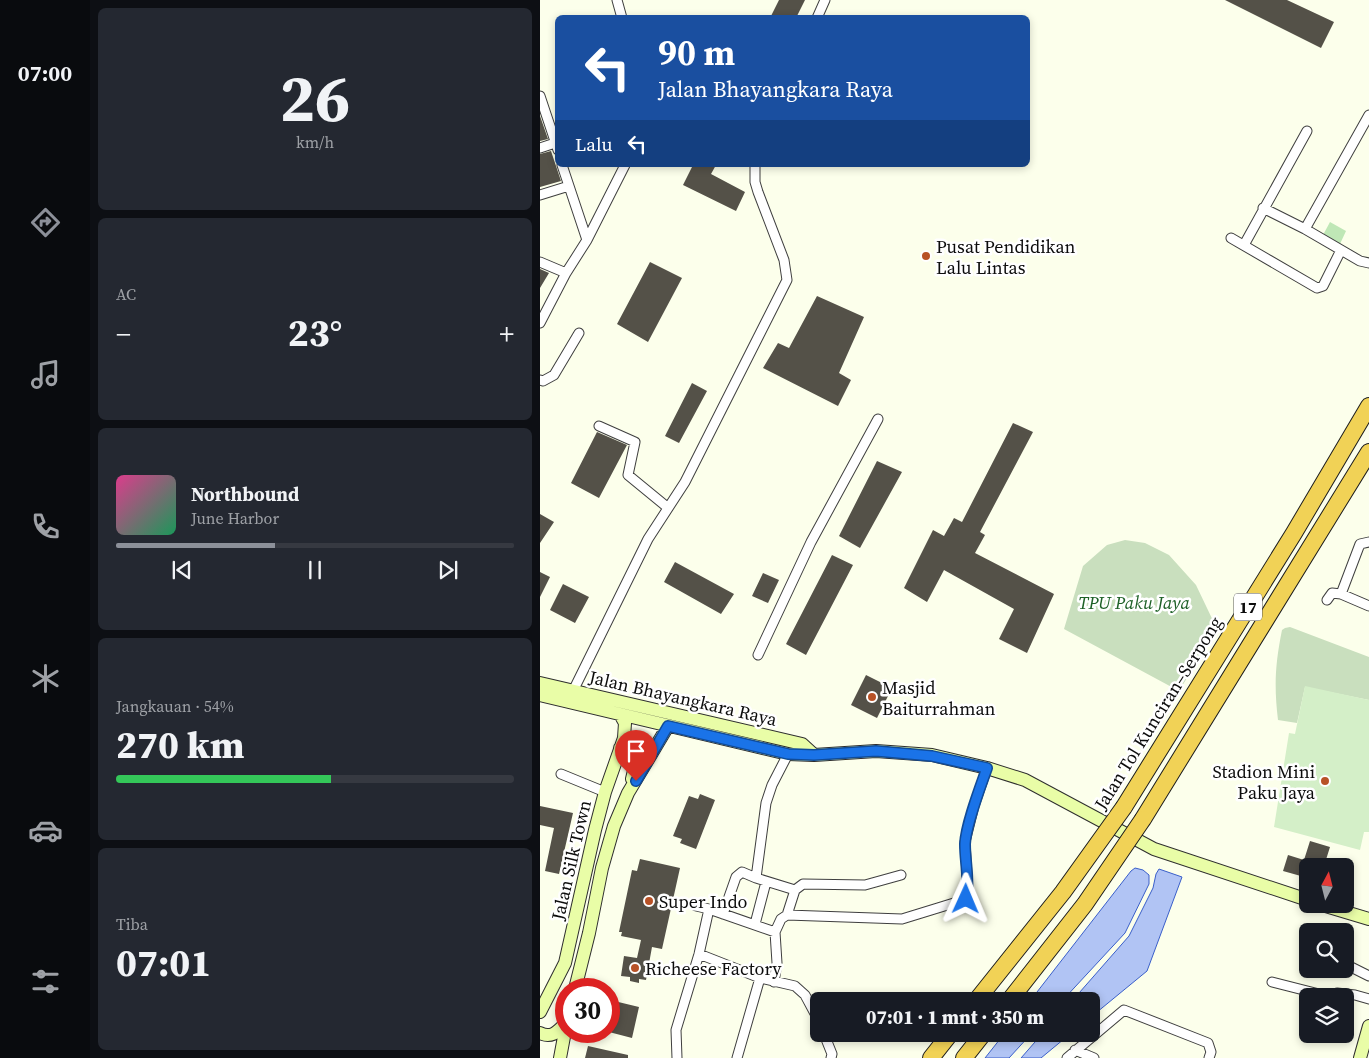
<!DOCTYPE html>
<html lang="id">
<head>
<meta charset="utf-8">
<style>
  :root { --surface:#171b24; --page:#242831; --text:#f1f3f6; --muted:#9ea1a6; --line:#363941; --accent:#8c9099 }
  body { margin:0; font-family:"Source Serif 4",serif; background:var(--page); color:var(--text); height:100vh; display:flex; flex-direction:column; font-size:19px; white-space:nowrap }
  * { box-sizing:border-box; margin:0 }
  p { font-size:16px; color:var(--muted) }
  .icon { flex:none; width:28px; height:28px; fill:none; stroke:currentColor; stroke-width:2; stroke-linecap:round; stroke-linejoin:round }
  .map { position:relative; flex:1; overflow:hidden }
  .panel { display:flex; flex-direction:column; gap:8px; padding:8px; background:#0d0f14; width:450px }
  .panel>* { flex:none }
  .banner { position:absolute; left:15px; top:15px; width:475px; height:152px; border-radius:8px; box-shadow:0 2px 8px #0003; background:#1a4fa0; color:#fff; overflow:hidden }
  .needle { width:32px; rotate:7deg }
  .buttons { position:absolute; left:759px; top:858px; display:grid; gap:10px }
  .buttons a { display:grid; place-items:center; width:55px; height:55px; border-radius:8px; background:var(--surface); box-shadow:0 2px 8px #0003; font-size:25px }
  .speed { position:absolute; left:15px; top:978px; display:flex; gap:10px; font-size:25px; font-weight:700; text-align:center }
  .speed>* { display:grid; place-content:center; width:65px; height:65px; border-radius:50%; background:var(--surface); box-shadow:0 2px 8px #0003; line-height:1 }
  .speed .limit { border:8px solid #d22; background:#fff; color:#111 }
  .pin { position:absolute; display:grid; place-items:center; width:42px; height:42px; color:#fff; margin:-51px -21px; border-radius:50% 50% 50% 0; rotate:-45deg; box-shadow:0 0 5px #0007 }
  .pin .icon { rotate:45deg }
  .me { position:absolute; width:55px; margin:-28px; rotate:1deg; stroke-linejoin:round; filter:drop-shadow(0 0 4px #0008) }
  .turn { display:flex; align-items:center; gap:18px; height:105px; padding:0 20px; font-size:22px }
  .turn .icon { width:65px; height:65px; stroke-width:2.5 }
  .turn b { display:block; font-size:35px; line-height:42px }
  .then { display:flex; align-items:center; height:48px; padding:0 20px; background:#0003; gap:10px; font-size:19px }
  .big { font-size:38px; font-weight:800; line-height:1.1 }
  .panel .tile { flex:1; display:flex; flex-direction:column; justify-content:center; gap:8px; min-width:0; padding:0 18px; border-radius:8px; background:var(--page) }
  .panel .dial { align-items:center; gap:0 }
  .dial b { font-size:65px; line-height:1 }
  .song { display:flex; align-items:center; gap:15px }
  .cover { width:60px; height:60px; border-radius:8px; background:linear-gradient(135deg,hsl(330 70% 55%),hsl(150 70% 35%)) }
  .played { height:5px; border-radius:2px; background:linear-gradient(90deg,var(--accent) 40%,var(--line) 40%) }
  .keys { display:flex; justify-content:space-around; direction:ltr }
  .heat { display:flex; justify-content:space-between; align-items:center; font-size:28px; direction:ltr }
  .charge { height:8px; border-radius:4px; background:linear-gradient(90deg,#34c759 54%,var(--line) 0) }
  .trip { position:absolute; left:270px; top:992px; width:290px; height:50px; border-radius:8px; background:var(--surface); box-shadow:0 2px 8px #0003; font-weight:800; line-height:50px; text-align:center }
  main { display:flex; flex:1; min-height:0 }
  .tab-bar { display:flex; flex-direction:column; width:90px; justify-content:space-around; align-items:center; background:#090b0e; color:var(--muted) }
  .tab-bar .icon { width:35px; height:35px }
  .tab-bar .current { color:var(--accent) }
  .tab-bar b { font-size:22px; color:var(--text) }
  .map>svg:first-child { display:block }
</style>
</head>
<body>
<main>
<nav class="tab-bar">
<b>07:00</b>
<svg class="icon current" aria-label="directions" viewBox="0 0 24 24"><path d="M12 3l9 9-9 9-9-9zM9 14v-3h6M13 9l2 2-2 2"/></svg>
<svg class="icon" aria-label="music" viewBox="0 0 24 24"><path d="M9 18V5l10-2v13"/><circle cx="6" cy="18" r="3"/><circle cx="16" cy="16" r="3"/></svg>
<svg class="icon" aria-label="phone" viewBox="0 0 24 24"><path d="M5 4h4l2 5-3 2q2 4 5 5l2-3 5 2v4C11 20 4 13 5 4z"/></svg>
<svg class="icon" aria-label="climate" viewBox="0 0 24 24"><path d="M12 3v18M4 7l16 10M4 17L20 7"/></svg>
<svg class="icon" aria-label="car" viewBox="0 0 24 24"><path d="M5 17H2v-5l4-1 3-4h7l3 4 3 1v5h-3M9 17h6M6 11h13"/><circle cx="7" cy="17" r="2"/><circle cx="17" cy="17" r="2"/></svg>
<svg class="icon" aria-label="filters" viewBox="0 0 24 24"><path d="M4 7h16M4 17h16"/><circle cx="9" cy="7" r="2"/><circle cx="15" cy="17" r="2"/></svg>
</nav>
<section class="panel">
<div class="tile dial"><b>26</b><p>km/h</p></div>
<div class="tile"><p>AC</p>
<div class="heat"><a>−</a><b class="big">23°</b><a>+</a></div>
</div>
<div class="tile">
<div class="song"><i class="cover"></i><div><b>Northbound</b><p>June Harbor</p></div></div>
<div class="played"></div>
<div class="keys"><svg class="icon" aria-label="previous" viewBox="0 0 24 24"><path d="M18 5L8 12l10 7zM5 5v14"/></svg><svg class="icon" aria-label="pause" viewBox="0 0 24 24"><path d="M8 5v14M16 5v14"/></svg><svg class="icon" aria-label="next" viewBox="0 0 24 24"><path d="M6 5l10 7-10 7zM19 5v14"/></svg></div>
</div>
<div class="tile"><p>Jangkauan · 54%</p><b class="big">270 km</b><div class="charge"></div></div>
<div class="tile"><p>Tiba</p><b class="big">07:01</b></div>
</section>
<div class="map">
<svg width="829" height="1058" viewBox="0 0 829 1058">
  <rect width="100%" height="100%" fill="#fcffeb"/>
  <path fill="#bfe7b6" d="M790 222 806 231 800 244 783 235Z"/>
  <path fill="#c9dfbe" d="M585 540 605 543 629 555 656 585 677 629 639 691 524 629 543 566 567 545Z
    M750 627 829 657V700L765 687 757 723 738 720C734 686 735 665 742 630L745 628Z"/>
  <path fill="#d4efc8" d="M765 686 829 700V832H824L820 850 734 827 749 733 755 734Z"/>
  <path fill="#b1c4f4" stroke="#3a5fca" d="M595 868 603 870 609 875V884L585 933 522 1001H490L591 871Z
    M619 869 642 877 607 971 551 1017V1001H532L589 936 613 888 616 874Z
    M464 1034H491L469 1058H445Z
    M502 1034H530L501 1058H481Z"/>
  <path fill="#545148" d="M239 0H265L256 18H230Z
    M685 0H747L794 22 781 48Z
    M0 116 8 139 0 141Z
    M11 151 21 181 0 187V154Z
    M153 165H176L171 174 205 192 196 211 143 185Z
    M110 262 142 278 108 342 77 324Z
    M0 269 9 273 0 288Z
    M277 296 324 317 299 373 311 380 298 406 223 368 238 343 249 348Z
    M152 383 167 391 139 443 125 436Z
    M473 423 493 432 440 532 445 535 435 553 514 594 487 653 459 639 474 609 404 570 387 602 364 588 393 530 404 536 414 518 422 522Z
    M57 432 87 445 59 498 31 483Z
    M337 461 362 472 320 548 299 536Z
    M0 514 14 522 0 543Z
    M292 555 313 565 266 655 246 644Z
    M135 562 194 594 181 614 124 582Z
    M0 572 10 577 0 597Z
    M223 573 239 580 228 603 212 596Z
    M23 584 49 597 35 623 10 610Z
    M326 675 352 688 337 718 311 705Z
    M160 794 175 800 156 849 140 843 142 839 133 836 149 796 158 799Z
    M0 806 33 813 19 874 5 871 14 828 0 825Z
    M770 841 790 847 784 866H768V878L743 871 748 855 764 860Z
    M100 859 140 868 122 949 112 947 106 980 99 979V983L90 981V977L81 976 84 956 97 958 101 940 81 936 82 932H79L92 870 97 871Z
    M70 1000 99 1007 92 1038 69 1032Z
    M48 1046 88 1055V1058H45Z"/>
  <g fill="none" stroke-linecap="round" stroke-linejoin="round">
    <g stroke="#3f3f3f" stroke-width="11">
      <path id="street" d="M77 0 82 18
        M277 18 285 0
        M0 96 18 150
        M0 148 15 143
        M22 165 47 240
        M0 195 29 186
        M723 208 765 229 820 261 829 263
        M765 229 829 115
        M691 238 777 288 783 286 801 250
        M704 245 767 131
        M0 262 26 273
        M0 323 26 273 47 240 85 165
        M0 380 3 381 14 375 39 333
        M59 426 95 442 88 475 127 507
        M801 594 820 544 829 542
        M787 600 792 593 801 594 829 606
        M218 655 271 542 338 419
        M33 691 108 539 145 482 247 280 244 260 218 192 215 182V165
        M21 774 65 792
        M216 878 226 803 232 785 248 754
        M156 906 169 909 235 932
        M183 914 196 877 202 872 216 878 255 890
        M247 915 362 919 427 899 428 891 425 842 434 806 447 768
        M215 924 226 882
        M159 954 220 978 255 986 265 995 279 1021
        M805 964 829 976
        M234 982 237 963 235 932 241 919 247 915 255 890 263 884 325 885 361 875
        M732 982 787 996 797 993 815 995 829 999
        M284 1034 292 1054 291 1058
        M535 1050 554 1058
        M137 1058 136 1030 159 954 169 909
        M197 1058 220 978
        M527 1058 584 1010 668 1043 671 1052 669 1058"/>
    </g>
    <g stroke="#2e2e2e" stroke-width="14">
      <path id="secondary" d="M0 683 262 744 274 755
        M0 695 248 754 274 755 336 751 392 755 447 768 485 780 614 849 768 900
        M80 748C87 741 93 735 100 746L92 779
        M779 904 829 919
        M35 989 49 933 62 868 74 826 88 793 128 726
        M0 1012 25 963 55 830 65 792 84 738 85 723 80 714
        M0 1033C12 1039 18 1031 26 1023
        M20 1058 26 1026
        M820 1058 829 1026"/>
    </g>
    <g stroke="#1d1d1d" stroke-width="18">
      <path id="highway" d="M584 807 754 533 829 406
        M603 819 829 452
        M391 1058 410 1034
        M424 1058 443 1034"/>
    </g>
    <use href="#street" stroke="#fff" stroke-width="9"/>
    <use href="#secondary" stroke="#e9fda7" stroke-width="12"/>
    <use href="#highway" stroke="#f1d256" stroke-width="16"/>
    <g stroke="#1d1d1d" stroke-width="18" stroke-linecap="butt">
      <path id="highway-bridge" d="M436 1001 523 892 584 807
        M469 1001 545 904 603 819"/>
    </g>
    <use href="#highway-bridge" stroke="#f1d256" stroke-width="16"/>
  </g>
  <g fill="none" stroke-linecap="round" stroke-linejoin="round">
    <g stroke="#114b97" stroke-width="12">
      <path id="route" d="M96 781 128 726 248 754 274 755 336 751 392 756 447 768C440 788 426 824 425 844 425 863 430 881 426 899"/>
    </g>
    <use href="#route" stroke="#1a73e8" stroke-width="9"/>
  </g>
  <g fill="#b85227" stroke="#fff" stroke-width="2">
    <circle cx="386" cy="256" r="5"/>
    <circle cx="332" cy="697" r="5"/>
    <circle cx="785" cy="781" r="5"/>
    <circle cx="109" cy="901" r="5"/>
    <circle cx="95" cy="968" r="5"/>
  </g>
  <g text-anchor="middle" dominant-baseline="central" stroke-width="5" stroke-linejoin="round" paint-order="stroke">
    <rect fill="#fff" stroke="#555" stroke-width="1" x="694" y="593.5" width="28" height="27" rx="4"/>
    <g font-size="16" font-weight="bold" fill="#0c0c0c">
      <text x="708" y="607">17</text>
    </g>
    <g font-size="18" fill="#0c0c0c" stroke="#fff" text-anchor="start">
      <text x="396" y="246">Pusat Pendidikan<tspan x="396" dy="21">Lalu Lintas</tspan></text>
      <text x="342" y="687">Masjid<tspan x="342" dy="21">Baiturrahman</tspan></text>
      <text x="775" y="771" text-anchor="end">Stadion Mini<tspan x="775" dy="21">Paku Jaya</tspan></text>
      <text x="119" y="901">Super Indo</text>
      <text x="105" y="968">Richeese Factory</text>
    </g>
    <g font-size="18" font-style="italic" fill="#1e6127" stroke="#fff">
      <text x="594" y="602">TPU Paku Jaya</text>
    </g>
    <g font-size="18" fill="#0c0c0c" stroke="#fff">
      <text transform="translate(143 698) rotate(13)">Jalan Bhayangkara Raya</text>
      <text transform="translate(618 713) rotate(-58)">Jalan Tol Kunciran–Serpong</text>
      <text transform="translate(31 860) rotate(-77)">Jalan Silk Town</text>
    </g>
  </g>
</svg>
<div class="buttons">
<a><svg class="needle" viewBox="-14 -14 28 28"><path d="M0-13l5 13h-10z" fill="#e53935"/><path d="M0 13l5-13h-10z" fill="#9ea1a6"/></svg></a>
<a><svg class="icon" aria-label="search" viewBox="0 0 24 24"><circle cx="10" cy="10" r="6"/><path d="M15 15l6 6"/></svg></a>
<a><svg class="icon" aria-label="layers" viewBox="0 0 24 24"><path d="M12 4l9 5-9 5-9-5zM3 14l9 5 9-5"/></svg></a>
</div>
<div class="speed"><div class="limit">30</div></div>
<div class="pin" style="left:96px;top:781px;background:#d93025"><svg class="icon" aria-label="arrive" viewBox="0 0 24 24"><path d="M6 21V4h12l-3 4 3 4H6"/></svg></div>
<svg class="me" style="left:426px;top:899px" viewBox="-20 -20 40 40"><path d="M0-17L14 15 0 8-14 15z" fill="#1a73e8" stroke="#fff" stroke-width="4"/></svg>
<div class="trip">07:01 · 1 mnt · 350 m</div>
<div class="banner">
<div class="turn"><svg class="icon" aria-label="left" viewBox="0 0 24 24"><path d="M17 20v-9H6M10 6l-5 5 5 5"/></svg><div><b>90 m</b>Jalan Bhayangkara Raya</div></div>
<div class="then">Lalu<svg class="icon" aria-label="left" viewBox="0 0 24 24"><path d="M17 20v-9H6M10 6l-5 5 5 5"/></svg></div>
</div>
</div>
</main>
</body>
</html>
